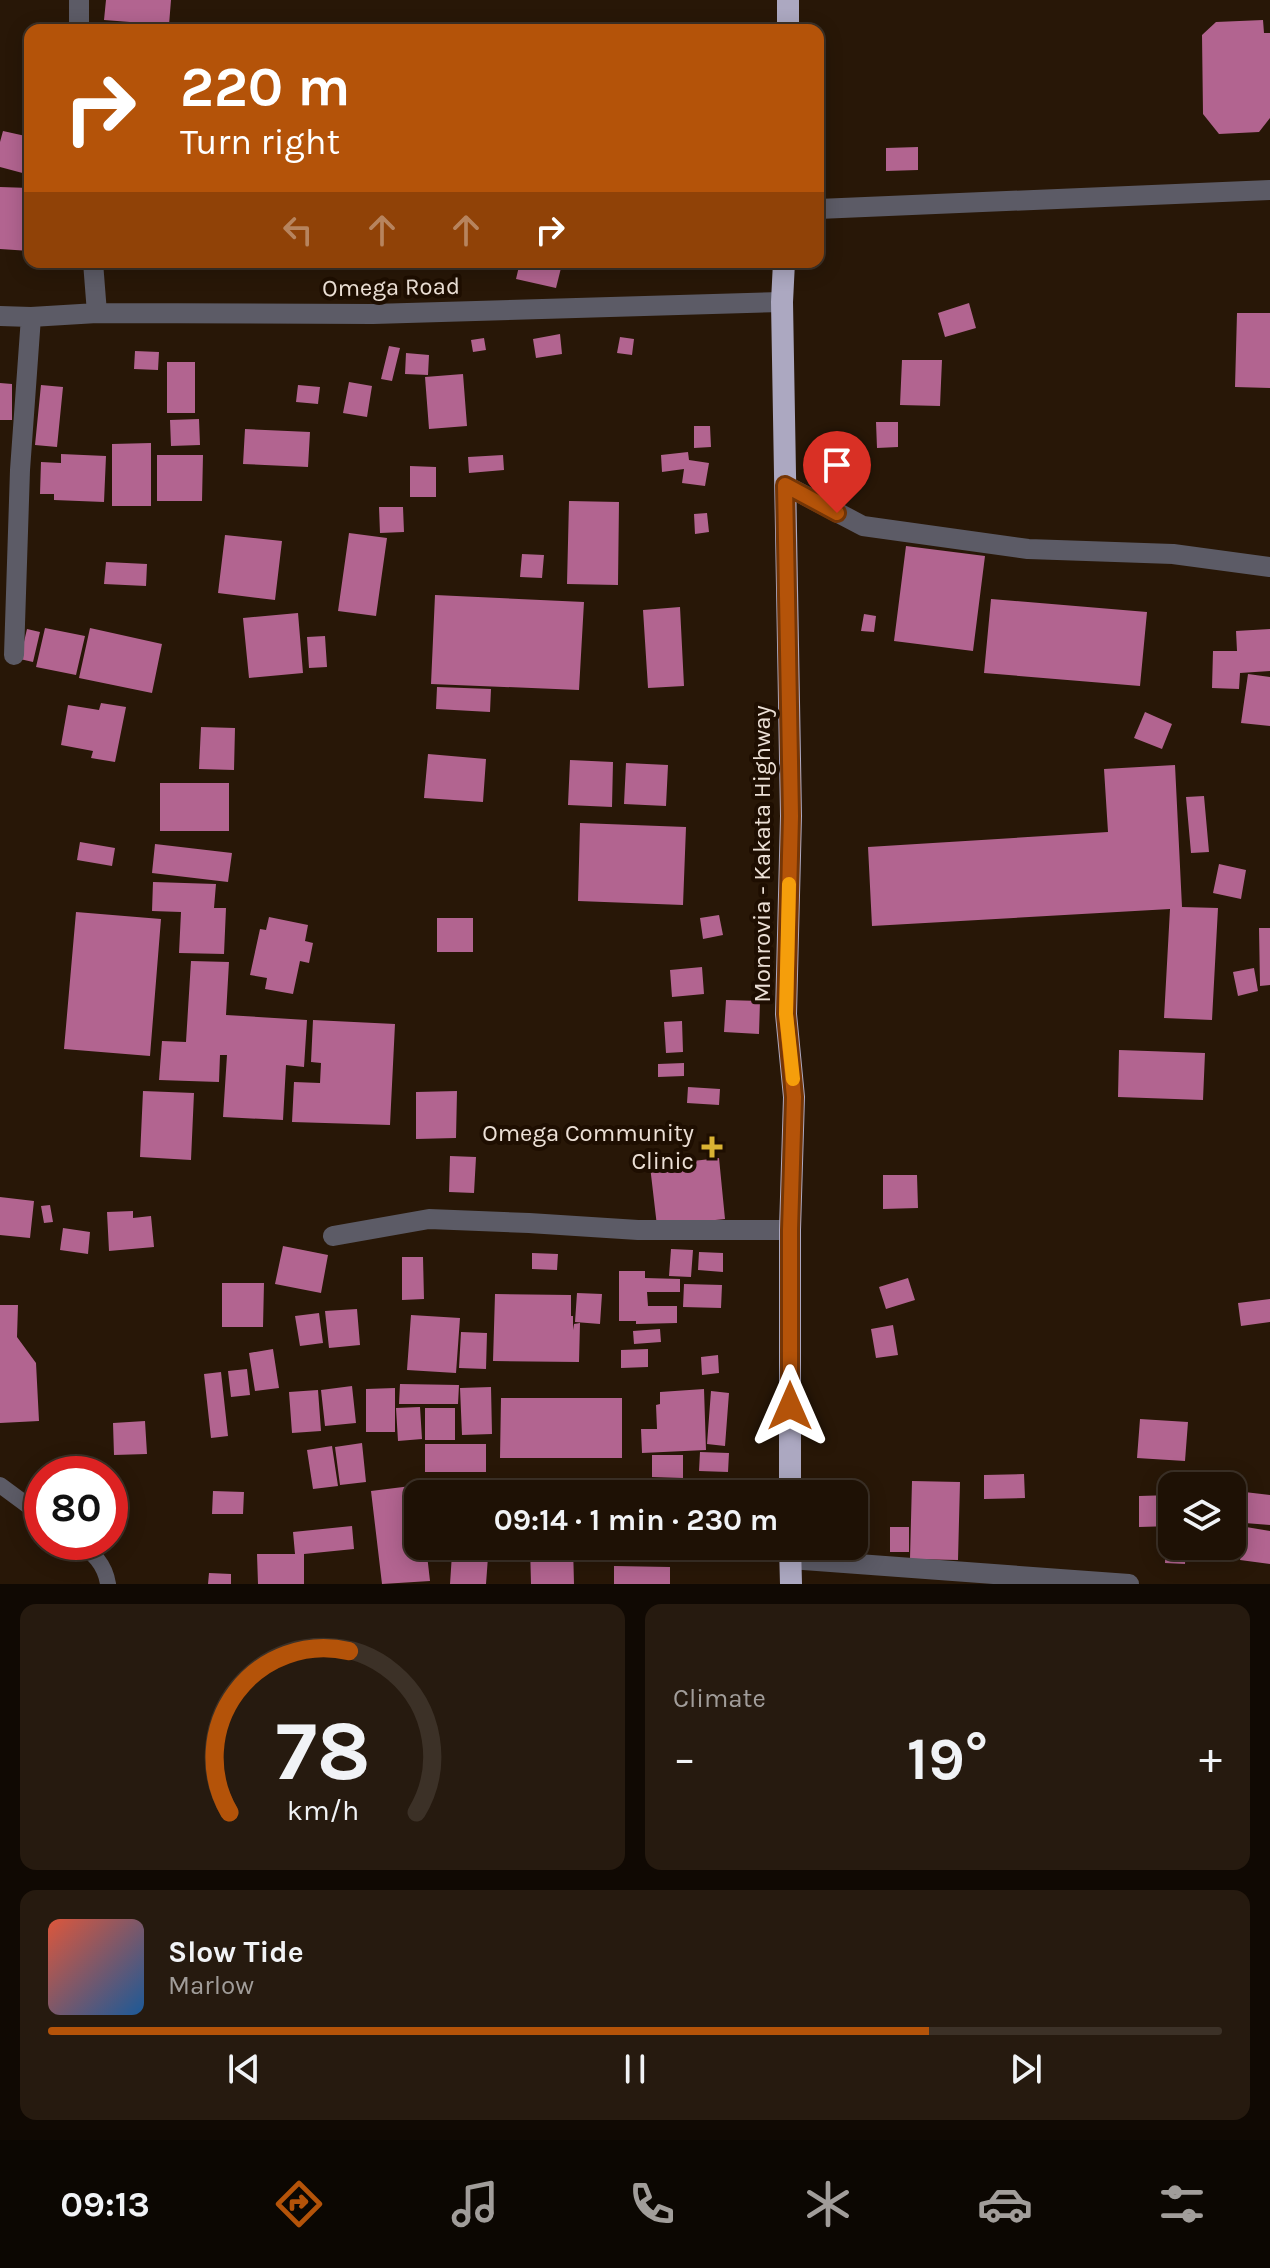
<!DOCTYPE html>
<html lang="en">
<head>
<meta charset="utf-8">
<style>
  :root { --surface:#1e1105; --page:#261a0f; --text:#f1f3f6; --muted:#a19d9a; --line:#3c3127; --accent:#b45309 }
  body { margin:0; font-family:Karla,sans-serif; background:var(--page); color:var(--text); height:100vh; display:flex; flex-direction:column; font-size:30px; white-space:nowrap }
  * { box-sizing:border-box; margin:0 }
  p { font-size:26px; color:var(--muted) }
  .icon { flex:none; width:44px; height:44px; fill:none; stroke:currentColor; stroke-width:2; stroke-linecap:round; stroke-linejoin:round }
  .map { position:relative; height:1584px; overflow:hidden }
  .panel { display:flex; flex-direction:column; gap:20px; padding:20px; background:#100903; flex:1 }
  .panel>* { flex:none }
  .hud { position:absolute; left:24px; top:24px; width:800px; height:244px; border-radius:16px; box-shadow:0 4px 20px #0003,0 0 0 2px var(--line); background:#b45309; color:#fff; overflow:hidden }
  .controls { position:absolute; left:1158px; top:1472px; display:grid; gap:16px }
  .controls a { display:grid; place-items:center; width:88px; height:88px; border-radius:16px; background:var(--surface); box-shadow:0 4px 20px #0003,0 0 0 2px var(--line); font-size:40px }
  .speed { position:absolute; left:24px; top:1456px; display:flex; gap:16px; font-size:40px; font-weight:700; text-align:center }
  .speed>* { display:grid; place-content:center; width:104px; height:104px; border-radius:50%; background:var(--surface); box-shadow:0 4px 20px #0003,0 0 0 2px var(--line); line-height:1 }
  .speed .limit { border:12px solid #d22; background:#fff; color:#111 }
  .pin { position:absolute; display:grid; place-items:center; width:68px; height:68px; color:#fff; margin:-82px -34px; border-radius:50% 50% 50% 0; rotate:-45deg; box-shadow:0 0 8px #0007 }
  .pin .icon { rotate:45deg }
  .me { position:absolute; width:88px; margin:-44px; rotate:0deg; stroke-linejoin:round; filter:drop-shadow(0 0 6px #0008) }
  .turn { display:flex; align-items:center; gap:28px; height:168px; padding:0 24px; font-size:36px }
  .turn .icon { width:104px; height:104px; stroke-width:2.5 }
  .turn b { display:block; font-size:56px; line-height:68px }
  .lanes { display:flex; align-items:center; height:76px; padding:0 24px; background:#0003; justify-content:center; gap:40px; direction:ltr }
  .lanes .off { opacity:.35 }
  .big { font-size:60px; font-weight:700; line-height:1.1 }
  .panel .card { flex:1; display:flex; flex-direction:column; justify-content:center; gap:12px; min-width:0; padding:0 28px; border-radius:16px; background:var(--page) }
  .panel .dial { align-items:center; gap:0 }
  .dial svg { height:208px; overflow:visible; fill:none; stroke:var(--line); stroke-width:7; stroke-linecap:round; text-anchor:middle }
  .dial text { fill:var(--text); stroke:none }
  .song { display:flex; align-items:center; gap:24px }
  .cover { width:96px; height:96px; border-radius:12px; background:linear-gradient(135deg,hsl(10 70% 55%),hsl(210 70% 35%)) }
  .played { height:8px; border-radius:4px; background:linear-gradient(90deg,var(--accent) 75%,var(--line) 75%) }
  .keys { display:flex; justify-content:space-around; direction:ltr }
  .heat { display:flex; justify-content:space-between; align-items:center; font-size:44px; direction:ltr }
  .panel .tiles { flex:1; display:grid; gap:20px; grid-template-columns:1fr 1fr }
  .card:last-child { grid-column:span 2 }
  .trip { position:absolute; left:404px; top:1480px; width:464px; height:80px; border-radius:16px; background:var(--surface); box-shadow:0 4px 20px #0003,0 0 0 2px var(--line); font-weight:700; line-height:80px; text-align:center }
  .dock { display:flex; height:128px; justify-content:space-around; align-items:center; background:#0c0702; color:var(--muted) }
  .dock .icon { width:56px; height:56px }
  .dock .on { color:var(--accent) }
  .dock b { font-size:36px; color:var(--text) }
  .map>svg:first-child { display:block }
</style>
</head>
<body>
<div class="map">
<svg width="1270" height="1584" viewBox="0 0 1270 1584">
  <rect width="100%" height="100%" fill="#281707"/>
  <path fill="#b26490" d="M106 0H171L169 25 104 20Z
    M1263 20 1264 33H1270V118L1259 132 1219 134 1203 114 1202 35 1216 22Z
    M3 131 30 137V175L0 167V142Z
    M918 147V170L886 171V148Z
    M0 187 30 188V251L0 249Z
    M520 262H536L561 268 556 288 516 279Z
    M969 303 976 328 945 337 938 313Z
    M1237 313H1270V388L1235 387Z
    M560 334 562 354 536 358 533 339Z
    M620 337 634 339 632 355 617 353Z
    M484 338 486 350 473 352 471 340Z
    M389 346 400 348 392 381 381 379Z
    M135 351 159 352 158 370 134 369Z
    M406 353 429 355 428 375 405 374Z
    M902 360H942L940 406 900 405Z
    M167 362H195V413H167Z
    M463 374 467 426 429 429 425 377Z
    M349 382 372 386 367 417 343 413Z
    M0 383 12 384V420H0Z
    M41 385 63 387 57 447 35 445Z
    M298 385 320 387 318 404 296 402Z
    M199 419 200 445 171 446 170 420Z
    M876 422H898V447L877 448Z
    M694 426H710L711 447 694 448Z
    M245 429 310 432 308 467 243 464Z
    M151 443V506H112V444Z
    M688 452 689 460 709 463 705 486 682 483 684 469 662 472 661 455Z
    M61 454 106 456 104 502 54 500V494H40L41 462 61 463Z
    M157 455H203L202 501H157Z
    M503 455 504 470 469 473 468 457Z
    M410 466 436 467V497H410Z
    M569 501 619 502 618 585 567 584Z
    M379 507H403L404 532 380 533Z
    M707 513 709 532 695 534 694 514Z
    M349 533 387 538 376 616 338 611Z
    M225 535 282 541 275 600 218 593Z
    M906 546 985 556 973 651 894 641Z
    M522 554 544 555 542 578 520 577Z
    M106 562 147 564 146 586 104 584Z
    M435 595 584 602 579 690 431 684Z
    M991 599 1147 612 1140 686 984 673Z
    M680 607 684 686 648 688 643 610Z
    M298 613 303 673 249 678 243 618Z
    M864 614 876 616 874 632 861 631Z
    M45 628 85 636 76 675 36 667Z
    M90 628 162 644 152 693 79 678Z
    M27 629 40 632 33 662 20 659Z
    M1270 629V671L1240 673 1239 689 1212 688 1213 651H1237L1236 631Z
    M325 636 327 667 309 668 307 637Z
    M1248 674 1270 677V726L1241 723Z
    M437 687 491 689 490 712 436 709Z
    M101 703 126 707 115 762 91 758 93 751 61 745 68 705 99 710Z
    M1145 712 1172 724 1162 749 1134 738Z
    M201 727 235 728 234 770 199 769Z
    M428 754 486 759 483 802 424 798Z
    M570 760 613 762 612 807 568 805Z
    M626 763 668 765 666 806 624 804Z
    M1175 765 1182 907 1218 908 1212 1020 1164 1018 1170 909 872 926 868 847 1108 832 1104 769Z
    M160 783H229V831H160Z
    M1204 796 1209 852 1191 853 1186 797Z
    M580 823 686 827 683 905 578 901Z
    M80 842 115 848 112 866 77 860Z
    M155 844 232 853 228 882 152 873Z
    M1219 864 1246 870 1241 899 1213 893Z
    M153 882 216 884 214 908H226L224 954 179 953 181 912 152 911Z
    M76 912 161 919 150 1056 64 1049Z
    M719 915 723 935 703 939 700 918Z
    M269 917 308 925 305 941 313 943 309 963 300 961 293 994 265 989 267 978 250 975 260 929 266 930Z
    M437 918H473V952H437Z
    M1259 928H1270V985L1260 986Z
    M191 961 229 962 226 1015 307 1020 304 1067 286 1065 283 1120 223 1117 227 1055H220L219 1082 159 1080 162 1041 186 1042Z
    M702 967 704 994 672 997 670 970Z
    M1254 968 1258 991 1238 996 1233 972Z
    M726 1000 760 1001 759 1034 724 1032Z
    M313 1020 395 1024 390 1125 292 1122 294 1082 320 1083 321 1063 311 1062Z
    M682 1021 683 1052 666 1053 664 1022Z
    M1119 1050 1205 1053 1203 1100 1118 1097Z
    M684 1063V1076L658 1077V1064Z
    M688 1087 720 1089 719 1105 687 1103Z
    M143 1091 194 1093 191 1160 140 1157Z
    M457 1091 456 1138 416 1139V1092Z
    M450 1156 476 1157 474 1193 449 1192Z
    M719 1158 725 1219 657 1226 650 1166Z
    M883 1175H917L918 1208 883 1209Z
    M0 1197 34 1201 30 1238 0 1235Z
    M50 1205 53 1222 44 1223 41 1206Z
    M133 1211V1218L151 1216 154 1247 109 1251 107 1212Z
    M63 1228 90 1232 88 1254 60 1250Z
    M283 1246 328 1255 321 1293 275 1284Z
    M671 1249 693 1250 691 1277 669 1276Z
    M699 1252 723 1253V1272L698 1270Z
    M532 1253 558 1254 557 1270 532 1269Z
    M402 1257H423L424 1299 402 1300Z
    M619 1271H645V1278L680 1279V1292H647L648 1306H677V1323L636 1324V1321H619Z
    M908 1278 915 1300 886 1309 879 1287Z
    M222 1283H264L263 1327H222Z
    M684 1284 722 1285 721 1308 683 1307Z
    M577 1293 602 1294 600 1324 575 1322Z
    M495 1294 571 1295V1316H573V1330L574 1324 580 1323 579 1362 493 1361Z
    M1270 1299V1322L1241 1326 1238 1303Z
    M0 1305H18L17 1337 36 1363 39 1421 0 1423Z
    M357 1309 360 1345 329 1348 325 1311Z
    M319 1313 323 1343 300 1346 295 1316Z
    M411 1315 460 1318 456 1373 407 1370Z
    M893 1325 898 1355 876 1358 871 1329Z
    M660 1329 661 1342 634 1344 633 1331Z
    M461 1332 487 1333 486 1369 459 1368Z
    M273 1349 279 1388 255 1391 249 1353Z
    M648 1349V1367L621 1368V1350Z
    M718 1355 719 1373 702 1375 701 1357Z
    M247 1369 250 1395 231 1397 228 1371Z
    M221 1372 228 1436 211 1438 204 1374Z
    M400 1384 459 1385 458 1404H399Z
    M352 1386 356 1423 325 1426 321 1390Z
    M491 1387 492 1434 462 1435 460 1388Z
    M395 1388V1432H366V1389Z
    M704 1389 706 1450 642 1453 641 1429H657L656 1405 660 1404V1392Z
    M318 1390 321 1431 292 1433 289 1392Z
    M711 1391 729 1393 725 1446 707 1444Z
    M501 1398H622V1458H500Z
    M420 1407 422 1439 398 1441 396 1408Z
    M425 1408H455V1440H425Z
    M1140 1419 1188 1422 1185 1461 1137 1458Z
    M145 1421 147 1454 114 1455 113 1423Z
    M362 1443 366 1482 340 1485 335 1447Z
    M425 1444H486V1472H425Z
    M332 1446 338 1486 313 1489 307 1450Z
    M700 1452 729 1453 728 1472 699 1471Z
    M652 1455H683V1478L652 1477Z
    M1024 1474 1025 1498 984 1499V1475Z
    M480 1481V1494H430V1484Z
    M912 1481 960 1482 958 1560 910 1559Z
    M419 1485 418 1546H426L430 1581 382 1584 371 1491Z
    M213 1491 244 1492 243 1514H212Z
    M1236 1491 1270 1495V1525L1232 1522Z
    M1172 1495V1526L1139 1527V1496Z
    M352 1526 354 1549 304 1554V1584H258L257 1554H295L293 1532Z
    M890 1527H909V1552H890Z
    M1246 1527 1270 1531V1564L1240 1560Z
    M1166 1543H1172V1546H1186L1185 1564 1165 1563Z
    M530 1546H573L574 1584H531Z
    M452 1554 488 1557 486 1584H450Z
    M614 1566 670 1567V1584H614Z
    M209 1573 231 1574V1584H208Z"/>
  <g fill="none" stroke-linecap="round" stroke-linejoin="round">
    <path stroke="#5c5b66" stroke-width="16" d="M0 1485 42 1516
      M78 1542C93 1553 105 1564 108 1584"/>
    <path stroke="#5c5b66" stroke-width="20" d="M79 0V30
      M818 209 1270 190
      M93 262 97 313
      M0 316 31 317 97 313 373 314 782 302
      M785 485 863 526 1028 549 1173 554 1270 567
      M14 655 20 470 31 317
      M333 1236 429 1219 529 1223 638 1230H790
      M790 1559 1129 1584"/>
    <path stroke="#aca8c1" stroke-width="22" d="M788 30V0
      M784 262 782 302 791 816 786 1014 794 1097 790 1230V1494
      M790 1546 791 1584"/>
  </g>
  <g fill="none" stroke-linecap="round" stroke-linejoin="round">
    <g stroke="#753606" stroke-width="20">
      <path id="route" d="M790 1406V1230L794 1097 786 1014 791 816 785 485 837 513"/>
    </g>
    <use href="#route" stroke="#b45309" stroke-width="14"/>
    <path stroke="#f59e0b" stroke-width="14" d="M789 884 786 1014 793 1079"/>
  </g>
  <path fill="#dab333" stroke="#1e0e01" stroke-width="3" d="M708 1135h8v8h8v8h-8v8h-8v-8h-8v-8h8z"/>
  <g text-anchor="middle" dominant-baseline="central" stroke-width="8" stroke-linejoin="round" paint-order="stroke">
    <g font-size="24" fill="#ece0d6" stroke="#1e0e01">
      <text transform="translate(391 287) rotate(-1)">Omega Road</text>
      <text transform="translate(762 854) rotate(-90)">Monrovia - Kakata Highway</text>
    </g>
    <g font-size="24" fill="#ece0d6" stroke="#1e0e01" text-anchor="end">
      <text x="694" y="1133">Omega Community<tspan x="694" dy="28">Clinic</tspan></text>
    </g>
  </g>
</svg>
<div class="controls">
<a><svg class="icon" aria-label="layers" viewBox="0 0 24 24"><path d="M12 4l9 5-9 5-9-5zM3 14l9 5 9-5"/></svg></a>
</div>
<div class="speed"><div class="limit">80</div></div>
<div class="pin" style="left:837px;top:513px;background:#d93025"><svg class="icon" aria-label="arrive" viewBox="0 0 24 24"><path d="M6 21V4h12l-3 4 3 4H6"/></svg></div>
<svg class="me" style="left:790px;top:1406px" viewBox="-20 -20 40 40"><path d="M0-17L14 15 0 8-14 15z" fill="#b45309" stroke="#fff" stroke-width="4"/></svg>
<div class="trip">09:14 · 1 min · 230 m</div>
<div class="hud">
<div class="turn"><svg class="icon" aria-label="right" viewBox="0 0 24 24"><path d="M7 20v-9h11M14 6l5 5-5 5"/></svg><div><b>220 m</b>Turn right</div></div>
<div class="lanes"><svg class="icon off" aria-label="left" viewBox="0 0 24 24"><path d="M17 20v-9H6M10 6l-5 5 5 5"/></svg><svg class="icon off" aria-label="ahead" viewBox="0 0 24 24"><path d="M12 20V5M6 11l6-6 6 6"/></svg><svg class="icon off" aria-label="ahead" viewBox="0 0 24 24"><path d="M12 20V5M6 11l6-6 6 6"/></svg><svg class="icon" aria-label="right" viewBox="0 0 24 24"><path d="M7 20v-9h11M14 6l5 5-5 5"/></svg></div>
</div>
</div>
<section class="panel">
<div class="tiles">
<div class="card dial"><svg viewBox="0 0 100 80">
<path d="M14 69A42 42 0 1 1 86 69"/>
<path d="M14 69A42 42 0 0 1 60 7" stroke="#b45309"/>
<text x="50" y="56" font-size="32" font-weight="700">78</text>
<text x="50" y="72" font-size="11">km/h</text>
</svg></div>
<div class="card"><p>Climate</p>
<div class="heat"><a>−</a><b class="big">19°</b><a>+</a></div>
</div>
<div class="card">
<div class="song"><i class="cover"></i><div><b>Slow Tide</b><p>Marlow</p></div></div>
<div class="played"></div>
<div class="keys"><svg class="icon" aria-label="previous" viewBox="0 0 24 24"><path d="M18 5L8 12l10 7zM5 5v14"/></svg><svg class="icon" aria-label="pause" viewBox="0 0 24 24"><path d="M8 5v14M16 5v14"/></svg><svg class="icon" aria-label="next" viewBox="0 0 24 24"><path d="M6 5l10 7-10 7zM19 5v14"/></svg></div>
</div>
</div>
</section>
<nav class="dock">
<b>09:13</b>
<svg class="icon on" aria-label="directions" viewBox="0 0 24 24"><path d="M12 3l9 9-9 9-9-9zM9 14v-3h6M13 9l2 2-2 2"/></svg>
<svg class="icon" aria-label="music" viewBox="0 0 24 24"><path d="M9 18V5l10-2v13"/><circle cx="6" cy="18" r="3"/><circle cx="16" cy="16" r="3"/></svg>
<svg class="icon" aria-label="phone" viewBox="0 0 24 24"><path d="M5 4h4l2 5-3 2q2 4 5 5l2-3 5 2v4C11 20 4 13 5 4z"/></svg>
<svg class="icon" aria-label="climate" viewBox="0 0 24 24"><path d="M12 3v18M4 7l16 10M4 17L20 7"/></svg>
<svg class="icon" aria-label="car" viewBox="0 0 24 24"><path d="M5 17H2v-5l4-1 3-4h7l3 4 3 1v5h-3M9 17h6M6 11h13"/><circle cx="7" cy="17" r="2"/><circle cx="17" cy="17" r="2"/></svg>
<svg class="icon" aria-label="filters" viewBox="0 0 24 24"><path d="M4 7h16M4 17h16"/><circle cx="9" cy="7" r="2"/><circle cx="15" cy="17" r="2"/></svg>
</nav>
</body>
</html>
